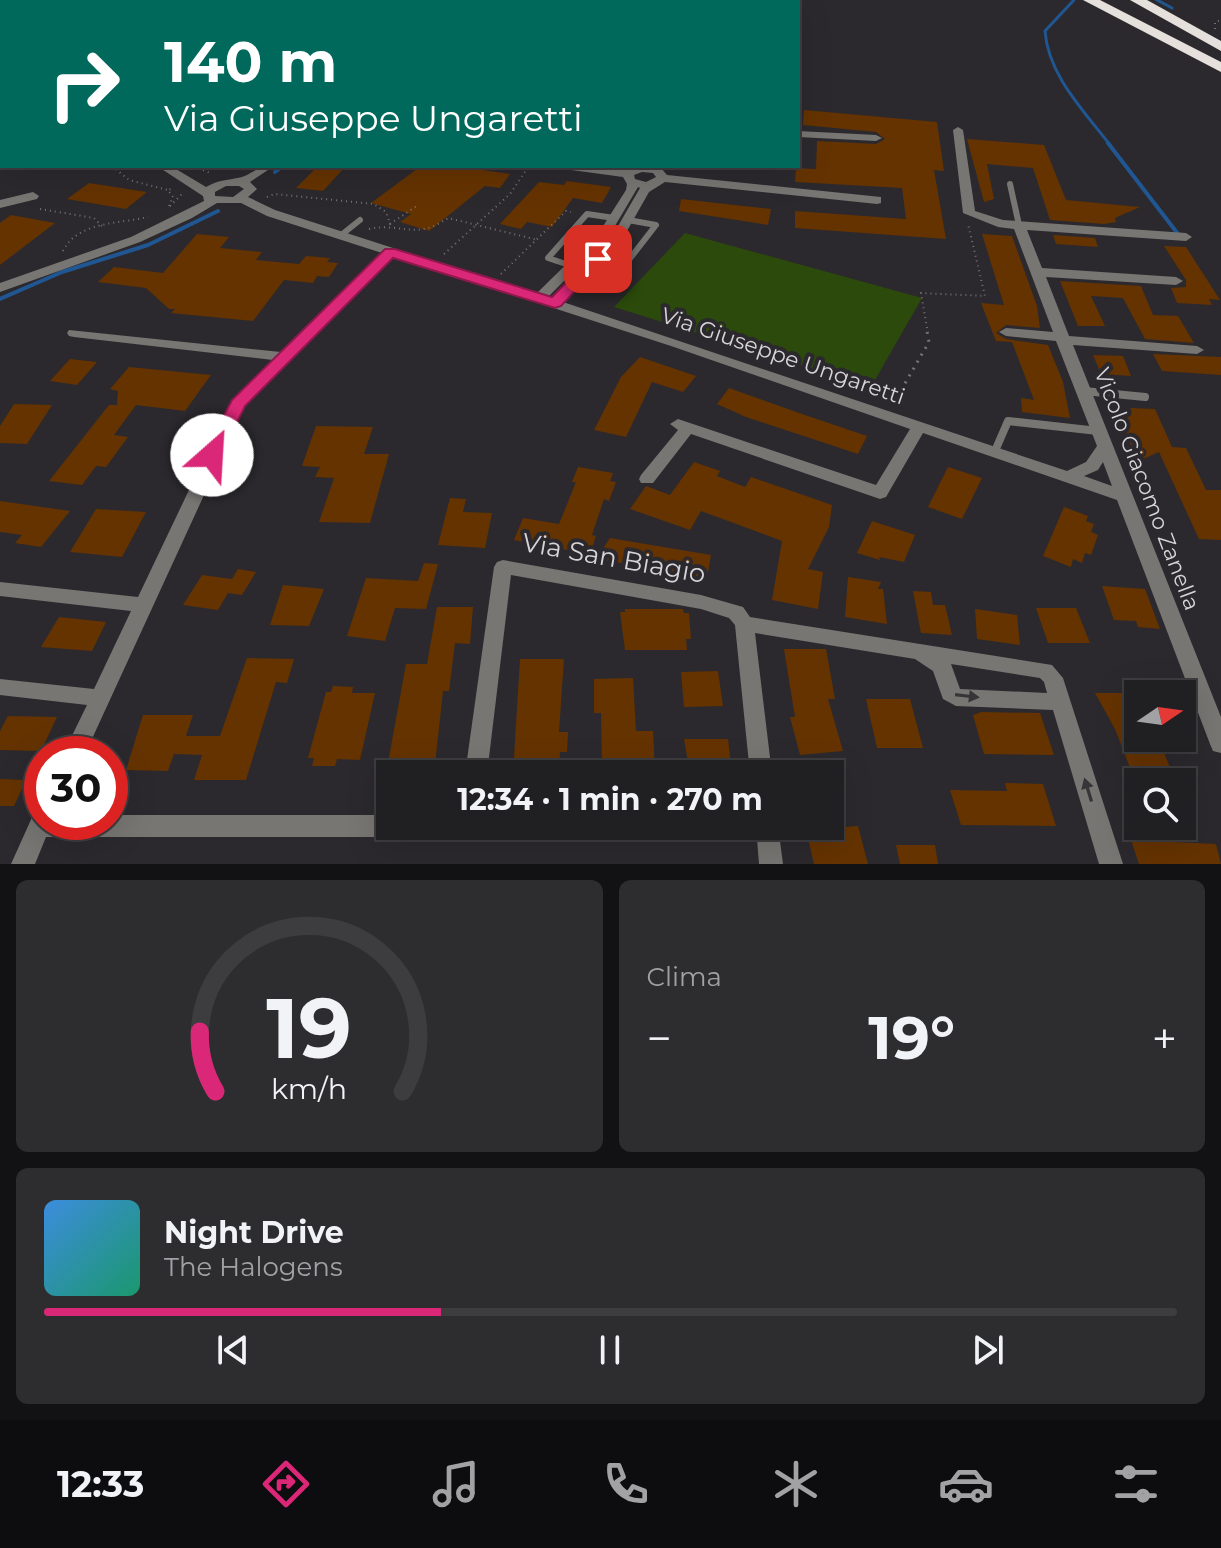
<!DOCTYPE html>
<html lang="it">
<head>
<meta charset="utf-8">
<style>
  :root { --surface:#201f22; --page:#2d2c2f; --text:#f1f3f6; --muted:#a2a2a5; --line:#3d3d40; --accent:#db2777 }
  body { margin:0; font-family:Montserrat,sans-serif; background:var(--page); color:var(--text); height:100vh; display:flex; flex-direction:column; font-size:30px; white-space:nowrap }
  * { box-sizing:border-box; margin:0 }
  p { font-size:26px; color:var(--muted) }
  .icon { flex:none; width:44px; height:44px; fill:none; stroke:currentColor; stroke-width:2; stroke-linecap:round; stroke-linejoin:round }
  .map { position:relative; height:864px; overflow:hidden }
  .side { display:flex; flex-direction:column; gap:16px; padding:16px; background:#121113; flex:1 }
  .side>* { flex:none }
  .hud { position:absolute; left:0px; top:0px; width:800px; height:168px; box-shadow:0 8px 32px #0002,0 0 0 2px var(--line); background:#00695c; color:#fff; overflow:hidden }
  .needle { width:52px; rotate:77deg }
  .controls { position:absolute; left:1124px; top:680px; display:grid; gap:16px }
  .controls a { display:grid; place-items:center; width:72px; height:72px; border-radius:0px; background:var(--surface); box-shadow:0 8px 32px #0002,0 0 0 2px var(--line); font-size:40px }
  .speed { position:absolute; left:24px; top:736px; display:flex; gap:16px; font-size:40px; font-weight:700; text-align:center }
  .speed>* { display:grid; place-content:center; width:104px; height:104px; border-radius:50%; background:var(--surface); box-shadow:0 8px 32px #0002,0 0 0 2px var(--line); line-height:1 }
  .speed .limit { border:12px solid #d22; background:#fff; color:#111 }
  .pin { position:absolute; display:grid; place-items:center; width:68px; height:68px; color:#fff; margin:-34px; border-radius:16px; box-shadow:0 4px 12px #0006 }
  .me { position:absolute; width:88px; margin:-44px; rotate:26deg; stroke-linejoin:round; filter:drop-shadow(0 0 6px #0008) }
  .turn { display:flex; align-items:center; gap:28px; height:168px; padding:0 32px; font-size:36px }
  .turn .icon { width:104px; height:104px; stroke-width:2.5 }
  .turn b { display:block; font-size:56px; line-height:68px }
  .big { font-size:60px; font-weight:700; line-height:1.1 }
  .side .tile { flex:1; display:flex; flex-direction:column; justify-content:center; gap:12px; min-width:0; padding:0 28px; border-radius:12px; background:var(--page) }
  .side .dial { align-items:center; gap:0 }
  .dial svg { height:208px; overflow:visible; fill:none; stroke:var(--line); stroke-width:7; stroke-linecap:round; text-anchor:middle }
  .dial text { fill:var(--text); stroke:none }
  .song { display:flex; align-items:center; gap:24px }
  .cover { width:96px; height:96px; border-radius:12px; background:linear-gradient(135deg,hsl(210 70% 55%),hsl(160 70% 35%)) }
  .played { height:8px; border-radius:4px; background:linear-gradient(90deg,var(--accent) 35%,var(--line) 35%) }
  .keys { display:flex; justify-content:space-around; direction:ltr }
  .heat { display:flex; justify-content:space-between; align-items:center; font-size:44px; direction:ltr }
  .side .tiles { flex:1; display:grid; gap:16px; grid-template-columns:1fr 1fr }
  .tile:last-child { grid-column:span 2 }
  .trip { position:absolute; left:376px; top:760px; width:468px; height:80px; border-radius:0px; background:var(--surface); box-shadow:0 8px 32px #0002,0 0 0 2px var(--line); font-weight:700; line-height:80px; text-align:center }
  .tabs { display:flex; height:128px; justify-content:space-around; align-items:center; background:#0d0c0e; color:var(--muted) }
  .tabs .icon { width:56px; height:56px }
  .tabs .on { color:var(--accent) }
  .tabs b { font-size:36px; color:var(--text) }
  .map>svg:first-child { display:block }
</style>
</head>
<body>
<div class="map">
<svg width="1221" height="864" viewBox="0 0 1221 864">
  <rect width="100%" height="100%" fill="#2b292d"/>
  <path fill="#2b4a0b" d="M685 233 922 298 871 387 614 307Z"/>
  <g fill="none" stroke-linecap="round" stroke-linejoin="round">
    <path stroke="#205692" stroke-width="3" d="M226 0 243 2
      M1074 0 1045 31C1048 75 1084 111 1110 145
      M1157 0 1172 8"/>
    <path stroke="#205692" stroke-width="4" d="M1108 143 1178 234
      M275 172 283 166
      M0 299 62 272 148 245 218 211"/>
  </g>
  <path fill="#653300" d="M804 110 937 122 944 171 934 170 946 239 795 228V211L906 219 902 188 795 182 796 168 816 169 817 141 876 144 885 139 876 132 803 125Z
    M967 139 1044 145 1066 200 1140 207 1115 218 1116 222 1104 224 1050 220 1033 168 987 164 994 199 984 202Z
    M318 166H346L323 191 296 188Z
    M421 166H454L510 174 500 188 485 186 429 231 400 222 411 214 371 203Z
    M567 181 611 187 602 203 573 198 552 227 527 222 521 229 500 224 539 182 564 185Z
    M89 183 147 192 126 209 67 199Z
    M681 199 771 209 768 225 679 211Z
    M11 215 55 223 0 265V223Z
    M197 234 229 237 220 248 262 252 256 260 299 264 306 256 330 258 327 262 338 263 329 277 317 276 313 283 284 280 253 321 171 313 175 309H169L146 288 98 282 114 267 163 273Z
    M982 234 1012 236 1037 306 1040 328 1006 325 996 333 1006 339 1048 345 1063 382 1070 418 1022 412 1021 398 1034 400 1012 342 996 341 981 303 1004 305Z
    M1053 235 1095 238 1098 247 1056 244Z
    M1164 246 1186 247 1220 300 1209 299 1212 305 1177 303 1171 288 1186 287V280Z
    M1060 281 1141 286 1153 315 1178 316 1194 343 1145 339 1123 298 1091 296 1105 326H1078Z
    M1153 354 1221 357V375L1162 371Z
    M1093 355 1123 356 1131 376 1101 374Z
    M640 357 696 376 683 392 652 382 626 437 594 430 621 377Z
    M70 359 97 362 77 385 50 381Z
    M129 367 211 375 185 411 136 405 114 435 128 437 106 467 96 466 82 485 49 481 109 405H117L118 391 110 389Z
    M729 388 802 414 867 436 858 454 746 417 717 404Z
    M14 404 52 405 27 444 0 443V426Z
    M1130 408 1155 409 1172 447 1186 448 1206 490H1221V540L1199 539 1159 452 1138 461 1116 411 1132 412Z
    M316 426 373 427 364 454H389L370 523 319 522 334 478 315 477 320 467 302 466Z
    M694 462 720 471 717 476 745 487 751 477 832 505 829 527 808 569 823 572 818 609 772 600 782 541 701 511 690 530 630 509 646 486 670 495Z
    M578 467 613 473 610 481 616 482 609 501 604 499 592 535 596 536 590 554 514 540 523 518 559 524 576 482H572Z
    M948 467 982 478 962 519 928 507Z
    M450 498 466 499 463 512 492 513 485 548 438 545Z
    M0 501 70 511 41 547 15 543 22 535 0 532Z
    M1064 507 1088 516 1086 521 1094 524 1091 532 1098 535 1091 555 1085 553 1082 563 1073 559 1071 567 1043 556Z
    M96 509 146 512 122 557 70 552Z
    M872 521 915 535 904 562 879 557 880 560 857 553Z
    M610 538 711 555 707 578 603 560 605 557 598 556Z
    M424 563 438 564 426 609 395 608 385 641 347 636 366 578 418 581Z
    M238 569 256 572 242 595 228 593 218 610 183 605 202 575 232 579Z
    M848 577 881 582 878 589H883L887 624 845 617Z
    M283 585 324 589 309 626 270 625Z
    M1102 586 1145 589 1160 629 1138 627 1136 621 1114 620Z
    M913 591 931 592 933 605H945L952 635 921 633Z
    M437 607H473L470 644 455 643 449 691H443L434 774H386L406 664H427Z
    M1036 608H1076L1090 643H1048Z
    M625 609H683L684 613H689L691 639H686L687 650H625L620 612H625Z
    M975 609 1017 615 1020 645 977 639Z
    M59 617 106 622 92 651 41 647Z
    M784 649H826L835 699H828L843 751 800 755 790 717H795Z
    M247 658 294 659 287 683 276 682 246 780H194L202 755 174 754 168 771 126 770 143 715H193L186 736H220Z
    M520 659H564L559 732H568L567 752H560L559 774H513Z
    M718 671 723 706 684 707 681 672Z
    M633 678 636 731H653L655 774H609V763H602L601 713H594V679Z
    M333 686 353 687 352 693H375L360 760 337 759 335 766H312L314 758H308L326 692H331Z
    M1095 693H1138V747L1162 748 1176 782H1138L1137 786 1115 729Z
    M866 699H910L923 748H877Z
    M981 712 1040 713 1054 755 984 754 973 715Z
    M8 716 57 717 41 751 0 750V731Z
    M684 739H728L732 774H690Z
    M0 779 26 780 14 806H0Z
    M1005 783 1043 784 1056 826 961 825 950 790 1007 791Z
    M858 826 868 864H814L806 830Z
    M1131 840 1216 844 1221 864H1139Z
    M896 845H935L938 864H900Z"/>
  <g fill="none" stroke-linecap="round" stroke-linejoin="round">
    <path stroke="#757377" stroke-width="2" stroke-dasharray="1 4" stroke-linecap="butt" d="M1215 29V22L1221 20
      M112 166 129 180 168 190
      M194 166 212 174
      M267 197 274 194 374 204 386 212 390 224 386 225
      M169 206 173 197 168 190 174 188
      M170 206 184 192
      M40 209 94 218 102 226
      M390 224 418 205
      M369 229C402 222 415 241 448 218L538 240
      M63 251C78 221 119 224 148 217
      M444 254 510 194 529 166
      M501 274 566 211 571 212
      M927 328 921 293 985 296 968 224"/>
    <path stroke="#757377" stroke-width="3" stroke-dasharray="2 6" stroke-linecap="butt" d="M893 404 929 342 926 326"/>
    <path stroke="#787673" stroke-width="5" d="M320 2 323 0"/>
    <path stroke="#787673" stroke-width="6" d="M1010 184 1019 225
      M340 236 360 220
      M572 266 548 258 587 214 614 218
      M586 271 614 279 656 225 628 220"/>
    <path stroke="#787673" stroke-width="8" d="M1084 391 1145 397
      M995 451 1008 421 1098 431"/>
    <path fill="#787673" fill-rule="evenodd" d="M340 0H348L349 2H341Z
      M0 75H2V82H0Z
      M0 116H2L0 123Z
      M958 127 963 130 975 211 1003 220 1186 233 1192 237 1186 241 1027 230 1042 268 1176 277 1183 281 1176 285 1046 277 1069 336 1197 346 1204 350 1197 354 1073 345 1221 717V753L1213 751 1210 744 1117 500 923 433 886 497 880 499 691 434 653 483H641L639 479 641 475 678 430 670 424 678 419 876 485 910 429 671 346 393 256 245 406 85 754H63L87 705 0 695V679L94 689 131 611 0 596V582L138 597 230 404 273 360 74 337 69 336 67 333 69 330 281 352 382 253 267 216 241 203H217L192 218 140 242 0 292V283L131 237 204 201 203 196 157 166H171L206 187C219 180 223 181 237 178 252 176 254 166 274 166L250 182 257 189 248 197 275 210 536 294 600 231 626 190 627 184 623 177 564 169 558 166H592L626 170 635 166 661 168 667 175 881 197V203L877 204 665 182 649 192 623 238 563 302 1067 471 1086 462 1097 446 1056 341 1006 336 999 332 1006 328 1053 332 1014 229 998 227 963 213 953 130ZM642 172 653 173 656 177 646 182 635 179 634 175ZM226 186H239L244 189 233 197 215 196V192ZM638 187 640 188 614 233 552 299 548 297 609 236ZM1103 462 1112 486 1084 476 1098 470Z
      M798 131 876 135 882 138 876 141 798 137Z
      M33 192 39 196 37 199 0 208V200Z
      M503 560 701 595 743 607 750 617 1052 665 1063 678 1123 864H1099L1053 710 956 706 943 699 933 671 915 659 755 633 772 774H750L735 625 729 618 701 609 511 575 487 774H465L494 567 497 562ZM951 664 1040 678 1044 682 1047 693 960 689Z
      M42 810V822H110V815H390V826H507L504 833 496 837H46L35 864H11L34 813Z
      M756 826H778L783 864H759Z"/>
    <path fill="#e5e0db" fill-rule="evenodd" d="M1083 0H1100L1221 62V72Z
      M1130 0H1147L1221 41V51Z"/>
  </g>
  <defs><path id="oneway-solid" d="M-6-.8H1V-3.2L6.5 0L1 3.2V.8H-6Z" transform="scale(2)"/></defs>
  <g fill="#373538">
    <use href="#oneway-solid" transform="translate(967 696) rotate(7)"/>
    <use href="#oneway-solid" transform="translate(1088 790) rotate(-107)"/>
  </g>
  <path fill="#db2777" stroke="#8e194d" stroke-width="2" d="M385 249H395L552 297 592 256 605 259 561 306 555 308 393 258 245 406 219 459H205L203 455 232 400Z"/>
  <g text-anchor="middle" dominant-baseline="central" stroke-width="8" stroke-linejoin="round" paint-order="stroke">
    <g font-size="22" fill="#d6d4d8" stroke="#2b292d">
      <text transform="translate(783 356) rotate(19)">Via Giuseppe Ungaretti</text>
      <text transform="translate(1147 489) rotate(69)">Vicolo Giacomo Zanella</text>
    </g>
    <g font-size="26" fill="#d6d4d8" stroke="#2b292d">
      <text transform="translate(614 558) rotate(10)">Via San Biagio</text>
    </g>
  </g>
</svg>
<div class="controls">
<a><svg class="needle" viewBox="-14 -14 28 28"><path d="M0-13l5 13h-10z" fill="#e53935"/><path d="M0 13l5-13h-10z" fill="#a2a2a5"/></svg></a>
<a><svg class="icon" aria-label="search" viewBox="0 0 24 24"><circle cx="10" cy="10" r="6"/><path d="M15 15l6 6"/></svg></a>
</div>
<div class="speed"><div class="limit">30</div></div>
<div class="pin" style="left:598px;top:259px;background:#d93025"><svg class="icon" aria-label="arrive" viewBox="0 0 24 24"><path d="M6 21V4h12l-3 4 3 4H6"/></svg></div>
<svg class="me" style="left:212px;top:455px" viewBox="-20 -20 40 40"><circle r="19" fill="#fff"/><path d="M0-13L10 11 0 6-10 11z" fill="#db2777"/></svg>
<div class="trip">12:34 · 1 min · 270 m</div>
<div class="hud">
<div class="turn"><svg class="icon" aria-label="right" viewBox="0 0 24 24"><path d="M7 20v-9h11M14 6l5 5-5 5"/></svg><div><b>140 m</b>Via Giuseppe Ungaretti</div></div>
</div>
</div>
<section class="side">
<div class="tiles">
<div class="tile dial"><svg viewBox="0 0 100 80">
<path d="M14 69A42 42 0 1 1 86 69"/>
<path d="M14 69A42 42 0 0 1 8 46" stroke="#db2777"/>
<text x="50" y="56" font-size="32" font-weight="700">19</text>
<text x="50" y="72" font-size="11">km/h</text>
</svg></div>
<div class="tile"><p>Clima</p>
<div class="heat"><a>−</a><b class="big">19°</b><a>+</a></div>
</div>
<div class="tile">
<div class="song"><i class="cover"></i><div><b>Night Drive</b><p>The Halogens</p></div></div>
<div class="played"></div>
<div class="keys"><svg class="icon" aria-label="previous" viewBox="0 0 24 24"><path d="M18 5L8 12l10 7zM5 5v14"/></svg><svg class="icon" aria-label="pause" viewBox="0 0 24 24"><path d="M8 5v14M16 5v14"/></svg><svg class="icon" aria-label="next" viewBox="0 0 24 24"><path d="M6 5l10 7-10 7zM19 5v14"/></svg></div>
</div>
</div>
</section>
<nav class="tabs">
<b>12:33</b>
<svg class="icon on" aria-label="directions" viewBox="0 0 24 24"><path d="M12 3l9 9-9 9-9-9zM9 14v-3h6M13 9l2 2-2 2"/></svg>
<svg class="icon" aria-label="music" viewBox="0 0 24 24"><path d="M9 18V5l10-2v13"/><circle cx="6" cy="18" r="3"/><circle cx="16" cy="16" r="3"/></svg>
<svg class="icon" aria-label="phone" viewBox="0 0 24 24"><path d="M5 4h4l2 5-3 2q2 4 5 5l2-3 5 2v4C11 20 4 13 5 4z"/></svg>
<svg class="icon" aria-label="climate" viewBox="0 0 24 24"><path d="M12 3v18M4 7l16 10M4 17L20 7"/></svg>
<svg class="icon" aria-label="car" viewBox="0 0 24 24"><path d="M5 17H2v-5l4-1 3-4h7l3 4 3 1v5h-3M9 17h6M6 11h13"/><circle cx="7" cy="17" r="2"/><circle cx="17" cy="17" r="2"/></svg>
<svg class="icon" aria-label="filters" viewBox="0 0 24 24"><path d="M4 7h16M4 17h16"/><circle cx="9" cy="7" r="2"/><circle cx="15" cy="17" r="2"/></svg>
</nav>
</body>
</html>
